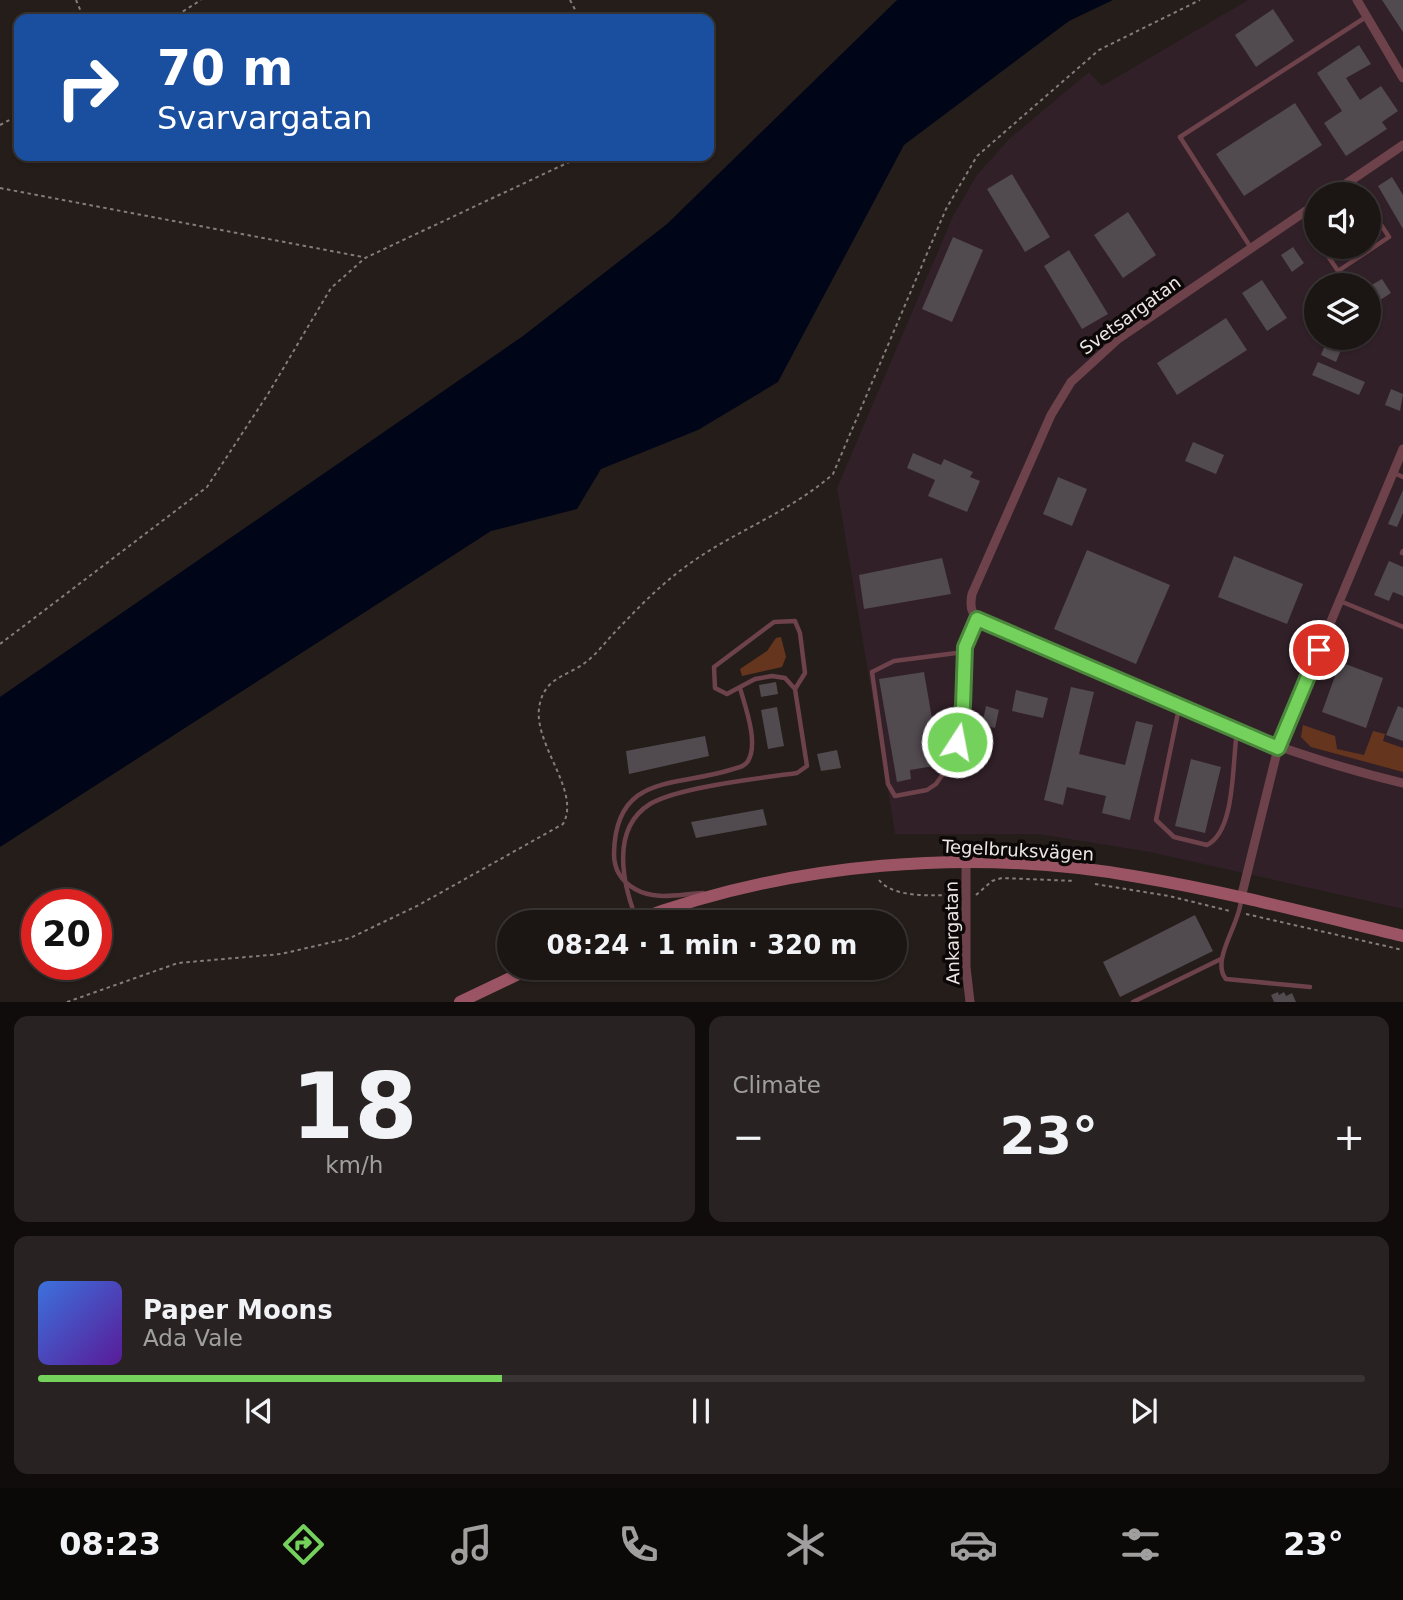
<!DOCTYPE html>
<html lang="en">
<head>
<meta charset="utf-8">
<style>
  :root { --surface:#1b1614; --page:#282322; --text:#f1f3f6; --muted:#a09fa0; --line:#393534; --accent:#74d25c }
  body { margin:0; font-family:"DejaVu Sans",sans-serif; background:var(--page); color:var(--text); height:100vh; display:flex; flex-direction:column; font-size:26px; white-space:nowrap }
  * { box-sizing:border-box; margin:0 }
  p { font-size:23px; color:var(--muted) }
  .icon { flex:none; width:38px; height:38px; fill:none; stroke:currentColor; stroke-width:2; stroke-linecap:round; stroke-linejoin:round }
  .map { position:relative; height:1002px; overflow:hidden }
  .details { display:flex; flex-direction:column; gap:14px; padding:14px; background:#0f0c0b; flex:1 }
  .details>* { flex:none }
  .top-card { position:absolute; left:14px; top:14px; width:700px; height:147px; border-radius:14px; box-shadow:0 2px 5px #0004,0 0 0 2px var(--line); background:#1a4fa0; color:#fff; overflow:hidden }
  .buttons { position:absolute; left:1304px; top:182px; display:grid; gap:14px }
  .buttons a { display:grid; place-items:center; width:77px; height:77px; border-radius:50%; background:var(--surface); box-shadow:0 2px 5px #0004,0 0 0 2px var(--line); font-size:35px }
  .speed { position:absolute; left:21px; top:889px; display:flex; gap:14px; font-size:35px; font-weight:700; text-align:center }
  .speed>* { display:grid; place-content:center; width:91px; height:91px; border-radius:50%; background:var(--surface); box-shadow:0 2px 5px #0004,0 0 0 2px var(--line); line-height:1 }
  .speed .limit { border:10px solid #d22; background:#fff; color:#111 }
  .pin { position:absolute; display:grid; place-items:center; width:60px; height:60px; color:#fff; margin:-30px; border:4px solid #fff; border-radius:50%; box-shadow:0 2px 7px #0007 }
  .me { position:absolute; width:77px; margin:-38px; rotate:11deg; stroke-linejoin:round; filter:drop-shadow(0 0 5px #0008) }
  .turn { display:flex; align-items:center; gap:24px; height:147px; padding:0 28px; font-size:32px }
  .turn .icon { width:91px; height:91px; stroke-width:2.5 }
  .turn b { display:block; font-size:49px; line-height:60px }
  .big { font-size:52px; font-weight:700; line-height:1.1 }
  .details .card { flex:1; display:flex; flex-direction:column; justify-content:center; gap:10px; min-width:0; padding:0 24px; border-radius:14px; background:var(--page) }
  .details .dial { align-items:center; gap:0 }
  .dial b { font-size:91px; line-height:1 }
  .song { display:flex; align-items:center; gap:21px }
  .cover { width:84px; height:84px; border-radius:10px; background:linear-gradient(135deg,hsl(220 70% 55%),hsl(270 70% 35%)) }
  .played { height:7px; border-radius:4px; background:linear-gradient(90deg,var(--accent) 35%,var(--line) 35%) }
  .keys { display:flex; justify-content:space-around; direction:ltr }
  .heat { display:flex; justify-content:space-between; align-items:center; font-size:38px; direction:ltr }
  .details .tiles { flex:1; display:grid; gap:14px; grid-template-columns:1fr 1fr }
  .card:last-child { grid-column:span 2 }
  .trip { position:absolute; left:497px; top:910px; width:410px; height:70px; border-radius:35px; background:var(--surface); box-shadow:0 2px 5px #0004,0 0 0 2px var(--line); font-weight:700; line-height:70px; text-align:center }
  .dock { display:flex; height:112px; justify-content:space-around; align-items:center; background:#0b0908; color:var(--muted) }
  .dock .icon { width:49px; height:49px }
  .dock .current { color:var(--accent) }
  .dock b { font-size:32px; color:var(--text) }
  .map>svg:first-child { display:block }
</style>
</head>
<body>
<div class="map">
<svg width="1403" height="1002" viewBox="0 0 1403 1002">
  <rect width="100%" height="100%" fill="#241d1a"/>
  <path fill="#312028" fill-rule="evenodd" d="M1248 0H1403V909L1150 852 1038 834H895L892 814 837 488 953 216 977 175 1008 140 1089 72 1102 86ZM1316 194H1368V247H1316ZM1316 285H1368V338H1316Z"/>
  <path fill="#66351e" d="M781 637 786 657 782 667 742 676 740 669 767 651 776 638Z
    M1303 725 1335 736 1337 749 1364 755 1373 731 1385 734 1383 741 1403 748V772L1311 747 1301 737Z"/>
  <path fill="#000617" d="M897 0H1113L1069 21 904 145 778 382 698 430 601 469 577 509 491 531 0 847V697L523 336 667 224Z"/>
  <path fill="#514a4f" d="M1382 0H1403V32Z
    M1273 9 1294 41 1256 67 1235 35Z
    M1359 45 1371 64 1346 78 1360 100 1381 86 1398 111 1382 122 1387 129 1346 156 1324 123 1342 111 1317 73Z
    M1295 103 1322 145 1244 196 1216 154Z
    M1012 174 1050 237 1025 252 987 189Z
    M1392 177 1403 195V229L1378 186Z
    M1128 212 1156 255 1123 278 1094 235Z
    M953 237 983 250 952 322 922 309Z
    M1293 247 1304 263 1292 272 1281 255Z
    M1069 250 1108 314 1082 329 1044 266Z
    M1382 279 1391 293 1368 308V287Z
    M1262 280 1287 318 1267 331 1242 293Z
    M1226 318 1247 350 1177 395 1157 363Z
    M1328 338H1346L1336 362 1321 355Z
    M1318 362 1365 382 1359 395 1312 375Z
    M1391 389 1403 394 1400 411 1385 405Z
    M1193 442 1224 455 1216 474 1185 461Z
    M913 453 941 465 944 459 973 472 970 477 980 481 967 512 928 496 935 480 907 468Z
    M1058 477 1087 489 1072 526 1043 514Z
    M1403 490V513L1397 527 1388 524Z
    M1087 550 1170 585 1136 664 1054 629Z
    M1234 556 1303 584 1287 624 1218 597Z
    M942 558 951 594 864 609 859 575Z
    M1389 561 1403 567V596L1393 592 1389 601 1374 595Z
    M1340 662 1383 678 1366 728 1322 712Z
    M924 672 940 765 910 770 911 779 897 782 879 679Z
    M776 682 778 694 761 697 759 685Z
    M1071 687 1094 692 1079 754 1125 765 1136 721 1153 725 1130 820 1102 813 1106 796 1067 787 1063 805 1044 800Z
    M1016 690 1048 698 1043 718 1012 711Z
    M986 706 999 710 995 728 982 725Z
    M1398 706 1403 708V741L1386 735Z
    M777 707 784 746 768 749 761 710Z
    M705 736 709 756 629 774 626 751Z
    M837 750 841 768 821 771 817 754Z
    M1191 759 1221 767 1205 833 1175 826Z
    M763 809 767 825 696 838 691 822Z
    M1195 915 1213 951 1120 997 1103 962Z
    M1278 992 1279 995 1284 992 1286 996 1292 993 1296 1002H1274L1271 995Z"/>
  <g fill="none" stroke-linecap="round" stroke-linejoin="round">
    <path stroke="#847d7b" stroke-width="2" stroke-dasharray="3.5 3.5" stroke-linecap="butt" d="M76 0 84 19
      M570 0 580 19
      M171 19 201 0
      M0 125 19 115
      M0 188 363 257
      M0 644 207 487 268 394 331 288 365 258 582 156
      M879 880C894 899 935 895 957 895
      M1095 884 1169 896 1230 911
      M976 895 992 881 1002 878 1075 881
      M1246 914 1403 950
      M67 1002 178 963 281 954 350 938 417 906 563 824C582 790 530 742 540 703 546 677 568 676 586 662 597 654 606 641 615 632 637 609 659 586 685 567 732 532 789 513 833 474L946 209 977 156 1099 50 1200 0"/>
    <path stroke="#6e424a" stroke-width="4.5" d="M1353 181 1361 194
      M1322 247 1338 271 1389 237 1368 205
      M1251 248 1180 137 1366 17
      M1394 473 1403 477
      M1402 553 1403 551
      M1340 601 1403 627
      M964 652 894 661 872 672 888 784 895 796 927 790 936 784 945 771 960 724 965 647 977 619
      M1179 708 1156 820 1174 837 1207 845C1236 831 1232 761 1237 732
      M703 893C679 894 656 901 635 889 621 881 614 870 614 854 615 773 676 787 730 770 736 768 745 767 748 761 759 743 745 706 740 688
      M1241 899C1241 923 1210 960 1226 979L1310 987
      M636 918C623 884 610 829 650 804 678 787 762 778 797 773L807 766 795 689 785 678 772 676 755 679 727 694 715 688 714 667 774 622 795 621 800 633 805 673 795 689
      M1133 1002 1221 959"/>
    <path stroke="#6e424a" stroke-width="9" d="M1357 0 1403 78
      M1331 194 1403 145
      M1316 204 1118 339 1071 382 1051 415 972 594C969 609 972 616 985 623 1122 683 1257 749 1403 783
      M966 863V967L970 1002
      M1241 898 1278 748 1403 449"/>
    <path stroke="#9b5463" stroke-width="12" d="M631 922C790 862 972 847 1139 877 1228 892 1315 915 1403 936
      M460 1002 531 968"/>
  </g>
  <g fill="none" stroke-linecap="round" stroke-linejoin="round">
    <g stroke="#4b883c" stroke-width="18">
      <path id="route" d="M957 742 963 706 965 647 977 619 1278 748 1319 650"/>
    </g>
    <use href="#route" stroke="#74d25c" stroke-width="12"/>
  </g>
  <g text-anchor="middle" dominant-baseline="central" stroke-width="7" stroke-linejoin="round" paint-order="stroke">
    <g font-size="18" fill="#ece7e5" stroke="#0b0807">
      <text transform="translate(1130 315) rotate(-36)">Svetsargatan</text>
      <text transform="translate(1018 850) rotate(3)">Tegelbruksvägen</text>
      <text transform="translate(952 933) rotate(-91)">Ankargatan</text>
    </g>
  </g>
</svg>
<div class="buttons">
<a><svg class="icon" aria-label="sound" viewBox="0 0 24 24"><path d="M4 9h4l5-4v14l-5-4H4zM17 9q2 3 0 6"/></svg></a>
<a><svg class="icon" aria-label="layers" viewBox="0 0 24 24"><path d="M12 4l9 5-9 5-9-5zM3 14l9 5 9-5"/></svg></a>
</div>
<div class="speed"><div class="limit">20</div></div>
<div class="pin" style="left:1319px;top:650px;background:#d93025"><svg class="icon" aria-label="arrive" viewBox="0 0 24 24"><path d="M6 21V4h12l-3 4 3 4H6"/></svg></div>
<svg class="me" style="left:957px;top:742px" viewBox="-20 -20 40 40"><circle r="17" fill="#74d25c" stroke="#fff" stroke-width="3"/><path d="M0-11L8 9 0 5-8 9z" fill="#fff"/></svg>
<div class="trip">08:24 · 1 min · 320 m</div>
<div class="top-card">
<div class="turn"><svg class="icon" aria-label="right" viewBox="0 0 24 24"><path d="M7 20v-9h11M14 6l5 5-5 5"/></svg><div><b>70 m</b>Svarvargatan</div></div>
</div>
</div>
<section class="details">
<div class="tiles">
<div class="card dial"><b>18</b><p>km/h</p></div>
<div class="card"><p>Climate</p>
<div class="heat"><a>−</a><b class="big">23°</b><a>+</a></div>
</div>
<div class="card">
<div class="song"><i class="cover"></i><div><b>Paper Moons</b><p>Ada Vale</p></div></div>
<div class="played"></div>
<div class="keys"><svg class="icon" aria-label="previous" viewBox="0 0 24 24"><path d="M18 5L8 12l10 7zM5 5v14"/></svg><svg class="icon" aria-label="pause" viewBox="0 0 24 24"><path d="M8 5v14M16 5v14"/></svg><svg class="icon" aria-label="next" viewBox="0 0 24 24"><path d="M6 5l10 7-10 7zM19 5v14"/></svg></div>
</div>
</div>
</section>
<nav class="dock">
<b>08:23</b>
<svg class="icon current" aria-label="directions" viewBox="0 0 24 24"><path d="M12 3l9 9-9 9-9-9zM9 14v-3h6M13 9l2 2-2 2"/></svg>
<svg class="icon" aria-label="music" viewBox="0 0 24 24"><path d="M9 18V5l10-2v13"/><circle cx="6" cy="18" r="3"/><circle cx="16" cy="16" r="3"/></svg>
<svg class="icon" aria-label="phone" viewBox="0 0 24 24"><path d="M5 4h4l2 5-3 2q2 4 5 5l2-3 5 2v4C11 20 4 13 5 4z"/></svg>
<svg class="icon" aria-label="climate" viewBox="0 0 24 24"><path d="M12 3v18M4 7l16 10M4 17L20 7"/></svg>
<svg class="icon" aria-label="car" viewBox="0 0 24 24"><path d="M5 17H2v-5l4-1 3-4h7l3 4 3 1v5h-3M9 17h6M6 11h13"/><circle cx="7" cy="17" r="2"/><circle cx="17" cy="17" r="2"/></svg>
<svg class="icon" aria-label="filters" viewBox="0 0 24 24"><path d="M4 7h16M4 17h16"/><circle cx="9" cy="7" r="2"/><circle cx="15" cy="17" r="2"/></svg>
<b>23°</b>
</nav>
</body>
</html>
